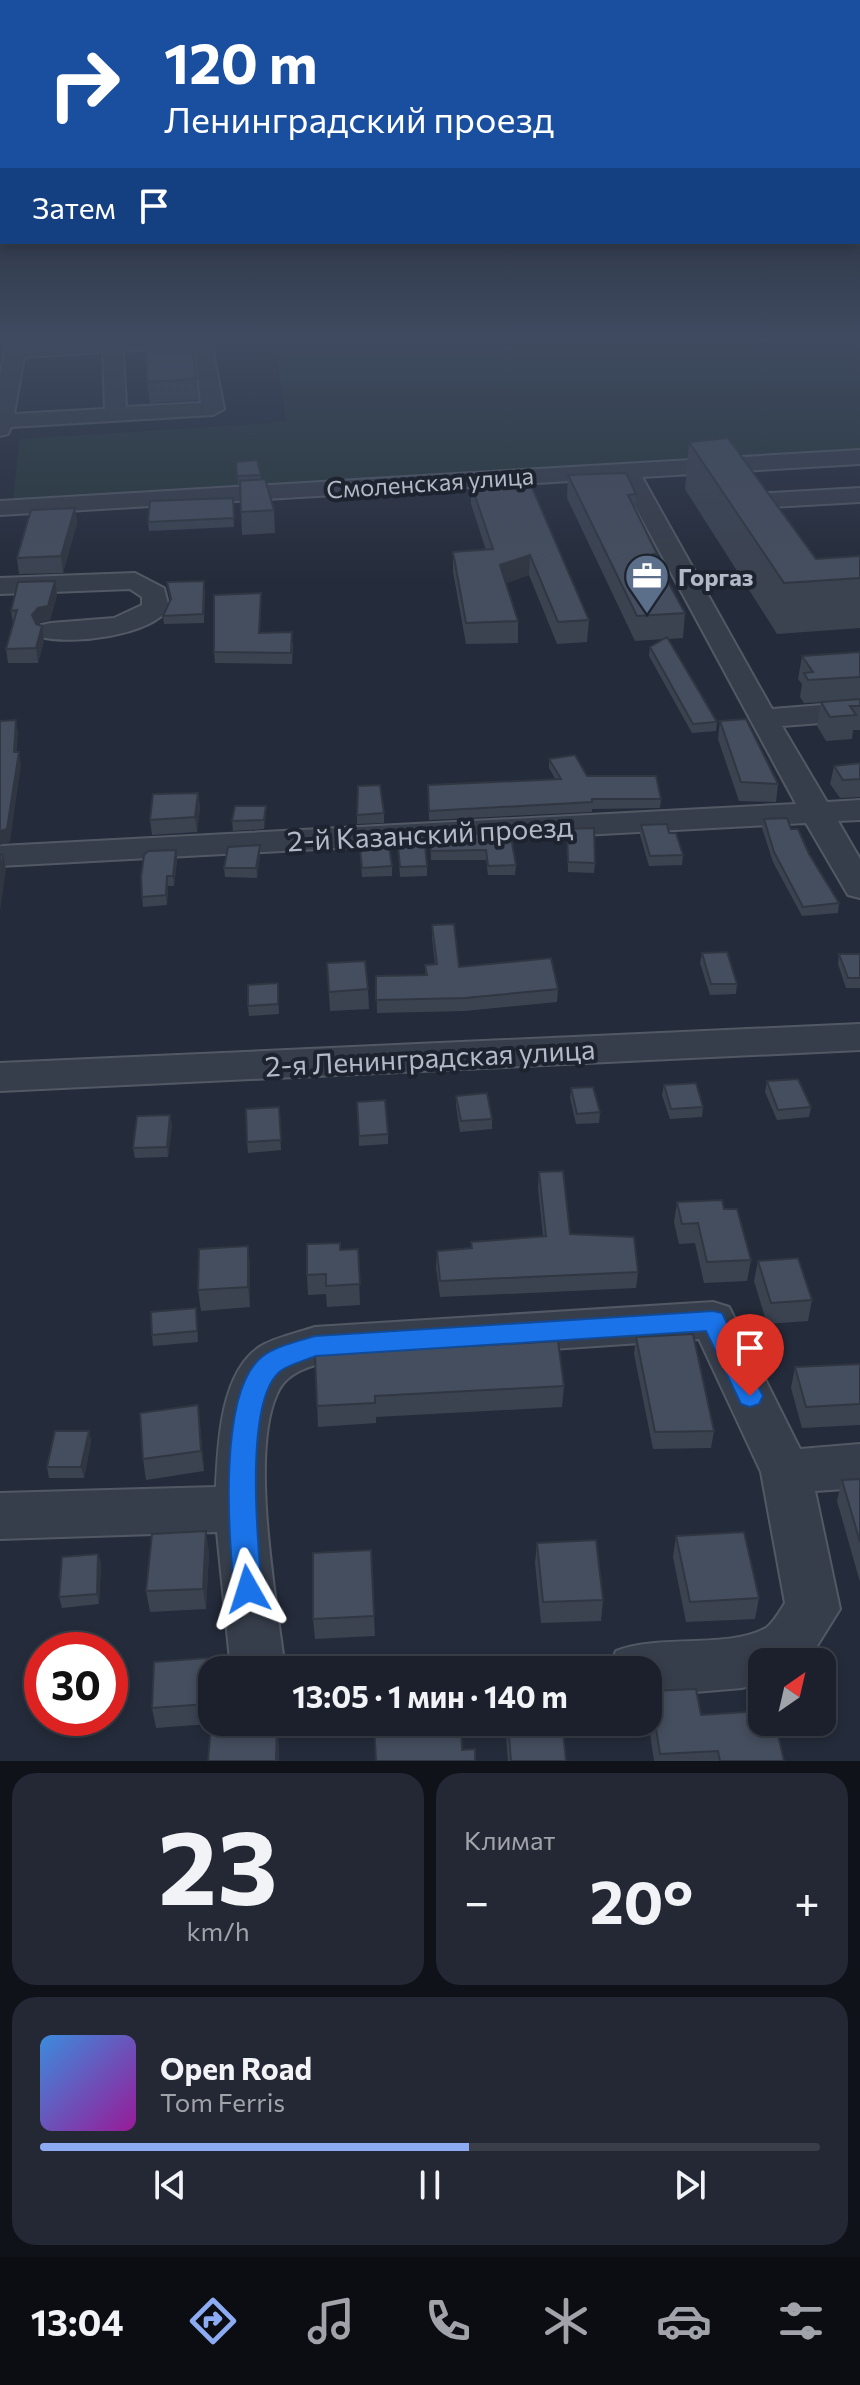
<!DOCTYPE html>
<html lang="ru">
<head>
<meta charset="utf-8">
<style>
  :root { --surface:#1b202c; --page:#242834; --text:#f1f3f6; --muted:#a0a3a9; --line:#393e48; --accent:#8cabf2 }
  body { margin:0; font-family:Commissioner,sans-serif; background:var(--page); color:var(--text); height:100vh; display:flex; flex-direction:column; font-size:30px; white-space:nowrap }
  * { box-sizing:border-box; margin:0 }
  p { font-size:26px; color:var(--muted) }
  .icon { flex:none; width:44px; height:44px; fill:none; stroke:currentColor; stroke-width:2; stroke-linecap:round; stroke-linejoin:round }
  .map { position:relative; height:1761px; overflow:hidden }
  .details { display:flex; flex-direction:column; gap:12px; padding:12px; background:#0f1218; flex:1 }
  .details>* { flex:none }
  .banner { position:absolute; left:0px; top:0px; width:860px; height:244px; box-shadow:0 4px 12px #0003,0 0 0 2px var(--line); background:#1a4fa0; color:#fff; overflow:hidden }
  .needle { width:52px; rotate:34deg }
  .tools { position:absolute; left:748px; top:1648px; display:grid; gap:16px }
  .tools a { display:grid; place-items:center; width:88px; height:88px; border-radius:16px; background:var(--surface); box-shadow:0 4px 12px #0003,0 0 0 2px var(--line); font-size:40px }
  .speed { position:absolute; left:24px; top:1632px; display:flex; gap:16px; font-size:40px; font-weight:700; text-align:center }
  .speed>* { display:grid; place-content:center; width:104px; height:104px; border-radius:50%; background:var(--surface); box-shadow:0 4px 12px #0003,0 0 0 2px var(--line); line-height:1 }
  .speed .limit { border:12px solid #d22; background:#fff; color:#111 }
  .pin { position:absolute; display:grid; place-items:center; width:68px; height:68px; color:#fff; margin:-82px -34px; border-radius:50% 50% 50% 0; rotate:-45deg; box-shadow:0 0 8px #0007 }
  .pin .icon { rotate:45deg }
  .me { position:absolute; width:88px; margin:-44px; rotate:354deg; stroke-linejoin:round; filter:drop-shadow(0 0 6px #0008) }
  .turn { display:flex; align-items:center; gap:28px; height:168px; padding:0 32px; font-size:36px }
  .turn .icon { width:104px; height:104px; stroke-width:2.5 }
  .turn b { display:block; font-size:56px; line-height:68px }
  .then { display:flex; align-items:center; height:76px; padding:0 32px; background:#0003; gap:16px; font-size:30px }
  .big { font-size:60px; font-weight:700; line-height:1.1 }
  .details .widget { flex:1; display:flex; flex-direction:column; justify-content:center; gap:12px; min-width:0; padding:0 28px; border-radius:24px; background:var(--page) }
  .details .dial { align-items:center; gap:0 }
  .dial b { font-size:104px; line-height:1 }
  .song { display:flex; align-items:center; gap:24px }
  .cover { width:96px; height:96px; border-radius:12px; background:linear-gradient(135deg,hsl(210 70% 55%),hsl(300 70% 35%)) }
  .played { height:8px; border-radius:4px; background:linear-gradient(90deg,var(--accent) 55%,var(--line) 55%) }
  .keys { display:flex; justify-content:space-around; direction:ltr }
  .heat { display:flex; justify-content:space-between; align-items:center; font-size:44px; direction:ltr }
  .details .tiles { flex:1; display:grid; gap:12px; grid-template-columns:1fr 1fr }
  .widget:last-child { grid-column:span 2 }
  .trip { position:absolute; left:198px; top:1656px; width:464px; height:80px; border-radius:24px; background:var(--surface); box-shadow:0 4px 12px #0003,0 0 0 2px var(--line); font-weight:700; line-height:80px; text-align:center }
  .dock { display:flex; height:128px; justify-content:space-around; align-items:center; background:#0b0d12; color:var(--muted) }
  .dock .icon { width:56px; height:56px }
  .dock .current { color:var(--accent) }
  .dock b { font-size:36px; color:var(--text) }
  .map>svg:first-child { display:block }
</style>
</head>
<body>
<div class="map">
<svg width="860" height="1761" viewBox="0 0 860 1761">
  <rect width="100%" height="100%" fill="#242b3a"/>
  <path fill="#26373b" d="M274 336H860V450L13 499 20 439 286 422Z"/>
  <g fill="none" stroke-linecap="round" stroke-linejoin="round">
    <g stroke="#525965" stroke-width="4">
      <path id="minor" d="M8 336H28L26 344 210 336 224 409 213 415 11 427 8 434 0 436V376ZM194 346 201 403 126 407 123 351ZM103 352 105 409 14 414 24 357Z
        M860 450V464L642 477 772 709 860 702V720L782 726 827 802 860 800V820L838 821 860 859V898L848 895 806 823 0 866V846L796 804 620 478 0 515V501Z
        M860 488V502L755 508 743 501 755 494Z
        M135 573 164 588 169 608C150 636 72 645 41 637L37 631 41 625 51 623 114 618 142 605V597L130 589 0 594V578Z
        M860 1024V1050L0 1091V1063Z
        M713 1302 729 1307 800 1449 860 1444V1488L815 1491 840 1609 807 1662H762V1682L742 1688 648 1696V1670H608L616 1651C659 1634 730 1649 766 1628 773 1623 780 1611 785 1603L761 1472 699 1339 315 1365C299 1370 284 1377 277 1394 249 1454 277 1603 285 1670H231L217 1532 0 1539V1493L216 1487C218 1446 220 1371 261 1346 277 1337 297 1333 315 1327Z"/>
    </g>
    <use href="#minor" fill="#373e4b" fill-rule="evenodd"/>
  </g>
  <path fill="#3b4351" d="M196 379 198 400 150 403 147 382Z
    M689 442 816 559 860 556V628L777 634 685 489Z
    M236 462 261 475V480L274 510 275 533 242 535 240 484H238Z
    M568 475 636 494 635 508 657 554 656 560 685 613 683 638 668 639 717 722 716 731 692 733 649 656 650 647 663 639 635 641 567 498Z
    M471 484 589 620 587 642 557 644 529 575 506 583 518 621V643L466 644 453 572V552L486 550 471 504Z
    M233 498 234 527 149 531 148 522Z
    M75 508 77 523 63 573 19 574 17 558Z
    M55 581 57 595 50 620 40 622 38 625 44 641 38 663H8L6 649 13 624 11 611Z
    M167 582 205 589 204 623 164 624 163 616 170 600Z
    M261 593 260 633 293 643 292 664 215 663 214 652Z
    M860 652V730H853L852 739 826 741 817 726 821 702H825L804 703 800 697 802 684 798 679 802 656Z
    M720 721 778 784 776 802 739 801 718 739Z
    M549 759 587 776 661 799 660 808 592 809V812L429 820 428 785 556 780 549 768Z
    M860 763V797L840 798 830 784 834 766Z
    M198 793 200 808 197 832 152 835 150 820Z
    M384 813V823L357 824V815Z
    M266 815 264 829 233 831 232 821Z
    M764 819 791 829 809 854 839 903 838 913 802 916 773 862 762 828Z
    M641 825 669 833 683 855 682 865 649 866 640 835Z
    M567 829 595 863 594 873 568 872Z
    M510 832 516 865 515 875H488L486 860H431L430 836Z
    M398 846 427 866V876L400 877Z
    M176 850 177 860 174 886H168L167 905 143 907 142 897Z
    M360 850 392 866V876L362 877Z
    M260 855 257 878 225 877 224 868Z
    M432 925 459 967 558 989 557 1002 465 1011 377 1013 376 976 425 975V965L435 964 432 938Z
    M702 953 737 984 736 994 710 995 700 963Z
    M839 954H860V988H846L838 964Z
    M327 963 368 989 369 1009 330 1011Z
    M278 993 279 1014 249 1016 248 1006Z
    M767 1081 811 1107 809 1117 777 1120 765 1092Z
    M664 1085 703 1107 702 1117 670 1119 662 1095Z
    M571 1088 600 1112 599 1123 576 1124 570 1098Z
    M456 1096 492 1119V1129L460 1132 456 1106Z
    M357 1102 388 1134V1144L359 1146Z
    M279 1107 281 1150 248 1153 247 1142Z
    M172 1125 168 1157 135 1158 133 1148Z
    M539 1172 570 1234 638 1272 636 1288 440 1297 436 1267 437 1251 471 1249V1242L543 1236 538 1188Z
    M677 1202 724 1209 751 1260 747 1281 704 1283 695 1243 679 1244 674 1222Z
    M248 1246 250 1266V1307L201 1311 198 1290Z
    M358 1249 360 1305 327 1307 326 1294 308 1295 307 1275 340 1250Z
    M758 1261 812 1300 808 1321 767 1324 754 1281Z
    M197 1318 198 1342 153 1346 152 1335Z
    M636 1337 714 1431 711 1448 653 1449 634 1354Z
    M315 1355 564 1386 562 1407 376 1417V1423L318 1427Z
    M860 1364V1425L802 1428 791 1388 795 1367Z
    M200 1425 204 1471 146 1480 143 1459Z
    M89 1431 91 1442 84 1478H49L47 1467Z
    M860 1479V1582L837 1501 842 1480Z
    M676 1536 759 1598 755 1619 686 1622 673 1557Z
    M537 1543 603 1600 601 1621 541 1623 535 1563Z
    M371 1550 375 1636 315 1639 313 1619Z
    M209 1552 206 1609 150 1612 146 1591Z
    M98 1554 101 1564 99 1604 62 1608 59 1597Z
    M207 1658 210 1678 209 1724 156 1728 152 1708Z
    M650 1691 701 1715 784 1761H654L648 1720V1702Z
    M505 1722H562L566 1761H508Z"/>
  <path fill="#303742" d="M75 508 77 523 63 573 61 556Z
    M530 555 529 575 499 586 500 565Z
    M55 581 57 595 50 620 40 622 34 629 32 615 38 608Z
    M42 626 44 641 38 663 36 648Z
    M16 720 18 733 16 765 14 752Z
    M19 752 21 765 10 842 0 845V831Z
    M198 793 200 808 197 832 195 817Z
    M266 806V815L264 829V820Z
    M260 845V855L257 878 256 868Z
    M176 850 177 860 174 886 173 876Z
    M3 855 6 869 0 911V879Z
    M167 876 168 886 167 905 166 895Z
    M170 1115 172 1125 168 1157 167 1147Z
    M248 1246 250 1266V1307L248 1287Z
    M198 1405 200 1425 204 1471 201 1451Z
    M89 1431 91 1442 84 1478 81 1467Z
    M206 1531 209 1552 206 1609 203 1589Z
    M98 1554 101 1564 99 1604 97 1594Z
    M207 1658 210 1678 209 1724 206 1704Z
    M277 1724 279 1744V1761H276Z"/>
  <path fill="#454e5e" stroke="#303742" stroke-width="2" d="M145 336H191L196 379 147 382Z
    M728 438 816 559 860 556V578L784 583 689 442Z
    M257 460 261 475 237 476 236 462Z
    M626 473 636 494 628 495 657 554H653L685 613 637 616 568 475Z
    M527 476 589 620 558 622 530 555 500 565 518 621 466 623 453 552 493 549 471 484 510 482Z
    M265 479 274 510 241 512 240 481Z
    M233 498 234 518 148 522 150 501Z
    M75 508 61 556 17 558 31 510Z
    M55 581 48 606 38 608 32 615 36 624 42 626 36 648 6 649 17 610 11 611 18 582Z
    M204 581 203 614 163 616 171 599 167 582Z
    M261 593 259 633 292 632 291 653 214 652V595Z
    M667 637 717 722 693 724 650 647Z
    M860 652V677L808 680 804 673 813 672 802 656Z
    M860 699V706H850L856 715 830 717 821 702Z
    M746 719 778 784 741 782 720 721Z
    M16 720 14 752H19L7 829 0 831V721Z
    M575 755 587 776H656L661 799H592V802L429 811 428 785 561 779 549 759Z
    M860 763V779L843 780 834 766Z
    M380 785 384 813 357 815 358 786Z
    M198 793 195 817 150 820 153 794Z
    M235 806H266L264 820 232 821Z
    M787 818 791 829H798L809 854 839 903 803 907 774 852 764 819Z
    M667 824 669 833H676L683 855 650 856 641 825Z
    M594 828 595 863 568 862 567 829Z
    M510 832 516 865 488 866 486 850 431 851 430 836Z
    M388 839 392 866 362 868 359 840Z
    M260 845 256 868H224L228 847Z
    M425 845 427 866 400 867 398 846Z
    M176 850 173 876H167L166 895 142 897 141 877 144 855 148 851Z
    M0 854 3 855 0 879Z
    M454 924 459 967 551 958 558 989 465 998 376 1000V976L427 975 425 965 437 964 432 925Z
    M727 952 737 984H711L702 953Z
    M839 954H860V978H848Z
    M365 961 368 989 329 992 327 963Z
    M278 983V1004L248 1006V985Z
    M798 1079 811 1107 778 1110 767 1081Z
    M696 1083 703 1107 671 1109 664 1085Z
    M593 1087 600 1112 577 1114 571 1088Z
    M487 1093 492 1119 461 1121 456 1096Z
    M385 1100 388 1134 359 1136 357 1102Z
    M279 1107 281 1140 247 1142 246 1109Z
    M170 1115 167 1147 133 1148 137 1116Z
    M563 1171 570 1234 634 1237 638 1272 440 1281 437 1251 472 1248 471 1242 546 1236 539 1172Z
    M722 1200 724 1209H737L751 1260 707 1262 698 1223 682 1224 677 1202Z
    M340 1243V1250L358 1249 360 1284 326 1286V1274L307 1275V1244Z
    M248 1246V1287L198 1290 199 1249Z
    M798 1258 812 1300 771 1303 758 1261Z
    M196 1308 197 1331 152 1335 151 1312Z
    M693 1334 714 1431 655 1432 636 1337Z
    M558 1341 564 1386 375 1396V1403L317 1406 315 1355Z
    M860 1364V1404L806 1407 795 1367Z
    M198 1405 201 1451 143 1459 140 1413Z
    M55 1431H89L81 1467H47Z
    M860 1479V1542L842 1480Z
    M206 1531 203 1589 146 1591 152 1534Z
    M744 1532 759 1598 690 1602 676 1536Z
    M596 1540 603 1600 543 1602 537 1543Z
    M371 1550 374 1616 313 1619V1553Z
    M98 1554 97 1594 59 1597 62 1557Z
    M207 1658 206 1704 152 1708 154 1662Z
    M696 1689 701 1715 762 1711V1722H775L784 1761H720L718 1751 660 1754 650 1691Z
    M374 1722H461L462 1750 475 1749V1761H376Z
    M508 1722H562L566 1761H511Z
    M277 1724 276 1761H208L211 1726Z"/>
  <linearGradient id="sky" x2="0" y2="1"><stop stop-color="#141820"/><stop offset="0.58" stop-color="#3f4a60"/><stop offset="1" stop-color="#3f4a60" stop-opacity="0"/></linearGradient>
  <rect width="860" height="583" fill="url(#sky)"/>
  <path fill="#1a73e8" stroke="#114b97" stroke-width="2" d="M713 1311 722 1313 763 1396 759 1404 750 1407 741 1404 706 1331 316 1356C306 1360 291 1364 282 1370 243 1396 258 1546 262 1589L258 1598 248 1602 238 1598 234 1589C229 1538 217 1390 263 1356 276 1346 299 1341 315 1336Z"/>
  <defs>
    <g id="office-pin" transform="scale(2.3)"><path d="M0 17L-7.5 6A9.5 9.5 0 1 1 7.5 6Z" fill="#5c6f8a" stroke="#1d232f"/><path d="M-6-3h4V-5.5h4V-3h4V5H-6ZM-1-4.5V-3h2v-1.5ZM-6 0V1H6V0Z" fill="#fff"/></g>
  </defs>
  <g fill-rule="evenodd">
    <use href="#office-pin" x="647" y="576"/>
  </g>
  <g text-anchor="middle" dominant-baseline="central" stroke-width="8" stroke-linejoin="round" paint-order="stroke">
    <g font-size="24" fill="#b3b9c6" stroke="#1d232f">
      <text transform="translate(430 482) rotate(-4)">Смоленская улица</text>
    </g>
    <g font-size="24" font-weight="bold" fill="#b3b9c6" stroke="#1d232f" text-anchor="start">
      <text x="678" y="576">Горгаз</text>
    </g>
    <g font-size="28" fill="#b3b9c6" stroke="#1d232f">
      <text transform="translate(430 833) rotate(-3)">2-й Казанский проезд</text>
      <text transform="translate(430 1057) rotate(-3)">2-я Ленинградская улица</text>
    </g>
  </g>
</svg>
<div class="tools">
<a><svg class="needle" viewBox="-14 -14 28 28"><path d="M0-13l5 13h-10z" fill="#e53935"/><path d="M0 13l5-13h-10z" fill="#a0a3a9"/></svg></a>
</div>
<div class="speed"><div class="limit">30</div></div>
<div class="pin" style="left:750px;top:1396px;background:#d93025"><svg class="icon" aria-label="arrive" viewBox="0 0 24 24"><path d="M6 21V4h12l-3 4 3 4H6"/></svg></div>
<svg class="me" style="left:248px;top:1589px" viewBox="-20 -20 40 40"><path d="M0-17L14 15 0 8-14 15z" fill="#1a73e8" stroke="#fff" stroke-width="4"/></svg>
<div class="trip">13:05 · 1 мин · 140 m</div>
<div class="banner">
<div class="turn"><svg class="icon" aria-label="right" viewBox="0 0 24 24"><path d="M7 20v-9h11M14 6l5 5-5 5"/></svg><div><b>120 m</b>Ленинградский проезд</div></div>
<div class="then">Затем<svg class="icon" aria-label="arrive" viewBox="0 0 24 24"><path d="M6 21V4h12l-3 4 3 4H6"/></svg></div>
</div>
</div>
<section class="details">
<div class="tiles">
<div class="widget dial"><b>23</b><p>km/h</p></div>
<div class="widget"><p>Климат</p>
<div class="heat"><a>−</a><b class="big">20°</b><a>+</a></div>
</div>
<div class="widget">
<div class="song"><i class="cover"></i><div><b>Open Road</b><p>Tom Ferris</p></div></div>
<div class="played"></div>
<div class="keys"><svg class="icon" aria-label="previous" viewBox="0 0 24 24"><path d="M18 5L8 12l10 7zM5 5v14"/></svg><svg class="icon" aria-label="pause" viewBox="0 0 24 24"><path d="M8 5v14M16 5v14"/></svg><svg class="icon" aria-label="next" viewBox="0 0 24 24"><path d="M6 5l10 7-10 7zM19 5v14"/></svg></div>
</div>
</div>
</section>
<nav class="dock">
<b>13:04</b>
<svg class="icon current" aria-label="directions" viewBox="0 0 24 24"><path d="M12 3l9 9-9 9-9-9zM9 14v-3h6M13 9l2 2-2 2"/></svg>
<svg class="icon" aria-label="music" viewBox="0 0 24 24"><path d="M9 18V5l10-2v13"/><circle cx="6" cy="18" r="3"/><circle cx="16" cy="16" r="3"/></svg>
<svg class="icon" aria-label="phone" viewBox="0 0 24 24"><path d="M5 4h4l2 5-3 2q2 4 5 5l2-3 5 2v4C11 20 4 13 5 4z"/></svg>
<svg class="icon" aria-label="climate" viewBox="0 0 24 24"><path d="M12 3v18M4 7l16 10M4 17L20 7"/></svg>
<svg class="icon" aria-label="car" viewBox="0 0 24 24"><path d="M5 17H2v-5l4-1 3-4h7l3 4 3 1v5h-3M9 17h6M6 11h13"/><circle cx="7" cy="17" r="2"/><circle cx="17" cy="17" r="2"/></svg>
<svg class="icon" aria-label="filters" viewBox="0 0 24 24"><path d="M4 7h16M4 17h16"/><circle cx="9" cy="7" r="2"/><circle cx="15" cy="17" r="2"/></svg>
</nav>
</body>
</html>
